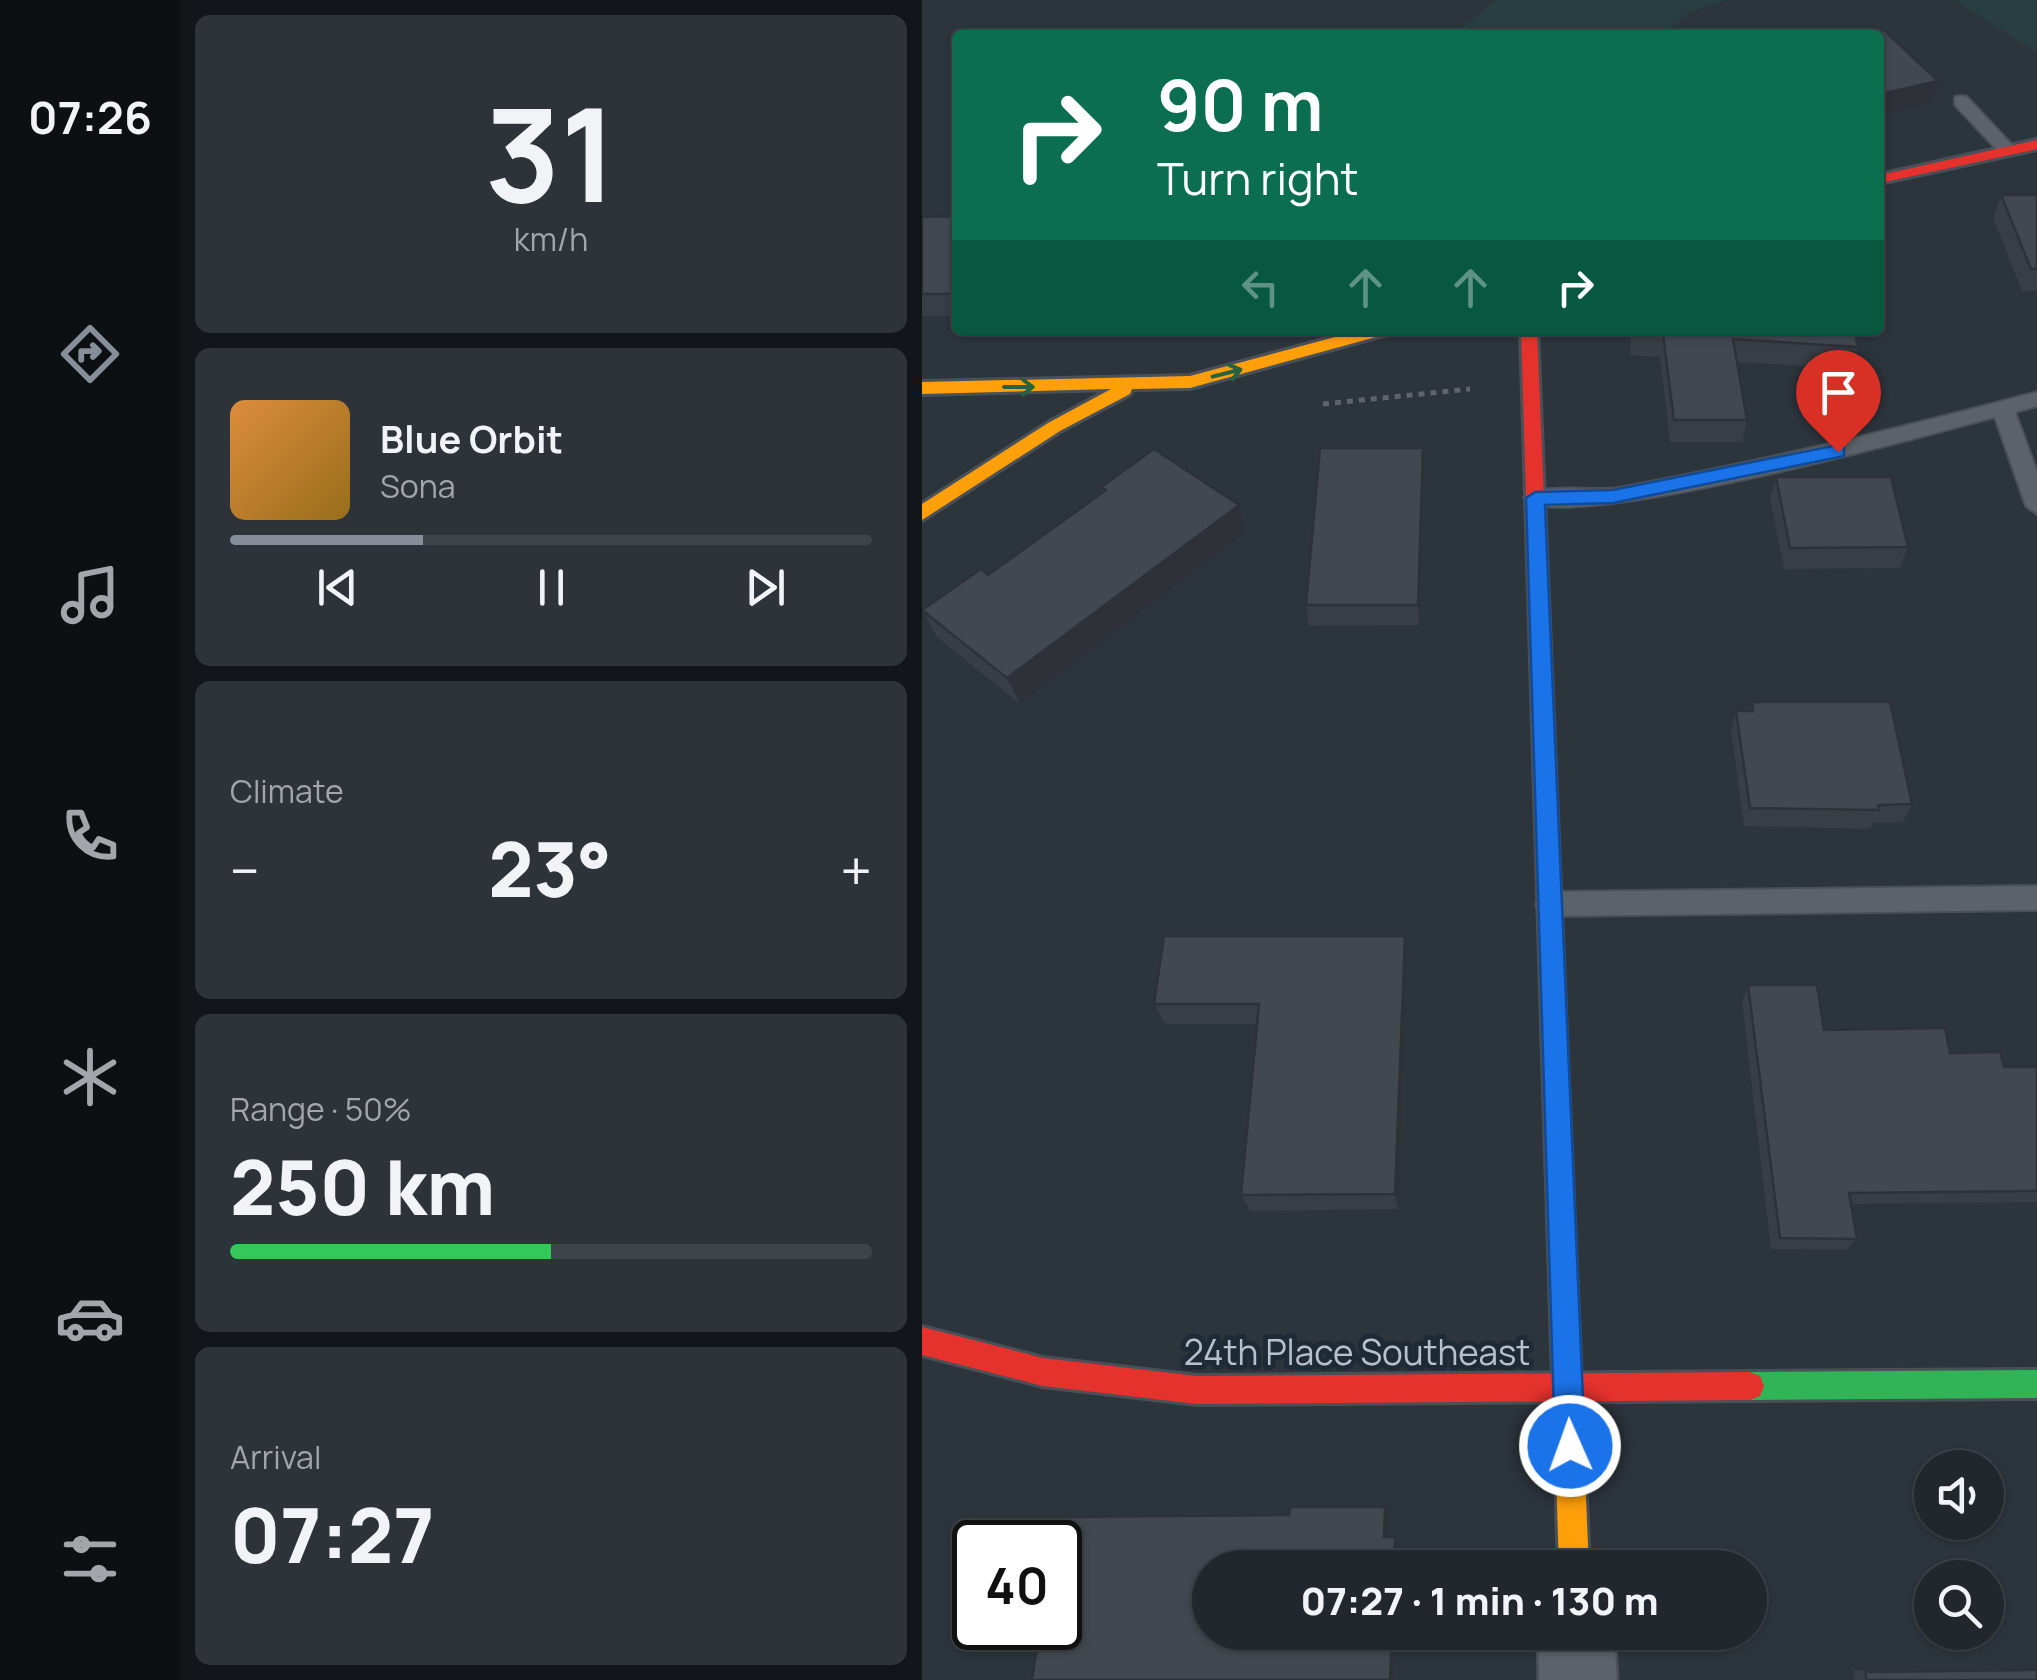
<!DOCTYPE html>
<html lang="en">
<head>
<meta charset="utf-8">
<style>
  :root { --surface:#21272d; --page:#2d3339; --text:#f1f3f6; --muted:#a2a5aa; --line:#3e4449; --accent:#868f99 }
  body { margin:0; font-family:Manrope,sans-serif; background:var(--page); color:var(--text); height:100vh; display:flex; flex-direction:column; font-size:38px; white-space:nowrap }
  * { box-sizing:border-box; margin:0 }
  p { font-size:32px; color:var(--muted) }
  .icon { flex:none; width:55px; height:55px; fill:none; stroke:currentColor; stroke-width:2; stroke-linecap:round; stroke-linejoin:round }
  .map { position:relative; flex:1; overflow:hidden }
  .panel { display:flex; flex-direction:column; gap:15px; padding:15px; background:#121519; width:742px }
  .panel>* { flex:none }
  .hud { position:absolute; left:30px; top:30px; width:932px; height:305px; border-radius:10px; box-shadow:0 2px 8px #0004,0 0 0 2px var(--line); background:#0b6e4f; color:#fff; overflow:hidden }
  .tools { position:absolute; left:992px; top:1450px; display:grid; gap:20px }
  .tools a { display:grid; place-items:center; width:90px; height:90px; border-radius:50%; background:var(--surface); box-shadow:0 2px 8px #0004,0 0 0 2px var(--line); font-size:50px }
  .speed { position:absolute; left:30px; top:1520px; display:flex; gap:20px; font-size:50px; font-weight:700; text-align:center }
  .speed>* { display:grid; place-content:center; width:130px; height:130px; border-radius:50%; background:var(--surface); box-shadow:0 2px 8px #0004,0 0 0 2px var(--line); line-height:1 }
  .speed .limit { border:5px solid #111; border-radius:15px; background:#fff; color:#111 }
  .pin { position:absolute; display:grid; place-items:center; width:85px; height:85px; color:#fff; margin:-102px -42px; border-radius:50% 50% 50% 0; rotate:-45deg; box-shadow:0 0 10px #0007 }
  .pin .icon { rotate:45deg }
  .me { position:absolute; width:110px; margin:-55px; rotate:358deg; stroke-linejoin:round; filter:drop-shadow(0 0 8px #0008) }
  .turn { display:flex; align-items:center; gap:35px; height:210px; padding:0 40px; font-size:45px }
  .turn .icon { width:130px; height:130px; stroke-width:2.5 }
  .turn b { display:block; font-size:70px; line-height:85px }
  .lanes { display:flex; align-items:center; height:95px; padding:0 40px; background:#0003; justify-content:center; gap:50px; direction:ltr }
  .lanes .off { opacity:.35 }
  .big { font-size:75px; font-weight:800; line-height:1.1 }
  .panel .card { flex:1; display:flex; flex-direction:column; justify-content:center; gap:15px; min-width:0; padding:0 35px; border-radius:15px; background:var(--page) }
  .panel .dial { align-items:center; gap:0 }
  .dial b { font-size:130px; line-height:1 }
  .song { display:flex; align-items:center; gap:30px }
  .cover { width:120px; height:120px; border-radius:15px; background:linear-gradient(135deg,hsl(30 70% 55%),hsl(40 70% 35%)) }
  .played { height:10px; border-radius:5px; background:linear-gradient(90deg,var(--accent) 30%,var(--line) 30%) }
  .keys { display:flex; justify-content:space-around; direction:ltr }
  .heat { display:flex; justify-content:space-between; align-items:center; font-size:55px; direction:ltr }
  .charge { height:15px; border-radius:8px; background:linear-gradient(90deg,#34c759 50%,var(--line) 0) }
  .trip { position:absolute; left:270px; top:1550px; width:575px; height:100px; border-radius:50px; background:var(--surface); box-shadow:0 2px 8px #0004,0 0 0 2px var(--line); font-weight:800; line-height:100px; text-align:center }
  main { display:flex; flex:1; min-height:0 }
  .tabs { display:flex; flex-direction:column; width:180px; justify-content:space-around; align-items:center; background:#0d1012; color:var(--muted) }
  .tabs .icon { width:70px; height:70px }
  .tabs .on { color:var(--accent) }
  .tabs b { font-size:45px; color:var(--text) }
  .map>svg:first-child { display:block }
</style>
</head>
<body>
<main>
<nav class="tabs">
<b>07:26</b>
<svg class="icon on" aria-label="directions" viewBox="0 0 24 24"><path d="M12 3l9 9-9 9-9-9zM9 14v-3h6M13 9l2 2-2 2"/></svg>
<svg class="icon" aria-label="music" viewBox="0 0 24 24"><path d="M9 18V5l10-2v13"/><circle cx="6" cy="18" r="3"/><circle cx="16" cy="16" r="3"/></svg>
<svg class="icon" aria-label="phone" viewBox="0 0 24 24"><path d="M5 4h4l2 5-3 2q2 4 5 5l2-3 5 2v4C11 20 4 13 5 4z"/></svg>
<svg class="icon" aria-label="climate" viewBox="0 0 24 24"><path d="M12 3v18M4 7l16 10M4 17L20 7"/></svg>
<svg class="icon" aria-label="car" viewBox="0 0 24 24"><path d="M5 17H2v-5l4-1 3-4h7l3 4 3 1v5h-3M9 17h6M6 11h13"/><circle cx="7" cy="17" r="2"/><circle cx="17" cy="17" r="2"/></svg>
<svg class="icon" aria-label="filters" viewBox="0 0 24 24"><path d="M4 7h16M4 17h16"/><circle cx="9" cy="7" r="2"/><circle cx="15" cy="17" r="2"/></svg>
</nav>
<section class="panel">
<div class="card dial"><b>31</b><p>km/h</p></div>
<div class="card">
<div class="song"><i class="cover"></i><div><b>Blue Orbit</b><p>Sona</p></div></div>
<div class="played"></div>
<div class="keys"><svg class="icon" aria-label="previous" viewBox="0 0 24 24"><path d="M18 5L8 12l10 7zM5 5v14"/></svg><svg class="icon" aria-label="pause" viewBox="0 0 24 24"><path d="M8 5v14M16 5v14"/></svg><svg class="icon" aria-label="next" viewBox="0 0 24 24"><path d="M6 5l10 7-10 7zM19 5v14"/></svg></div>
</div>
<div class="card"><p>Climate</p>
<div class="heat"><a>−</a><b class="big">23°</b><a>+</a></div>
</div>
<div class="card"><p>Range · 50%</p><b class="big">250 km</b><div class="charge"></div></div>
<div class="card"><p>Arrival</p><b class="big">07:27</b></div>
</section>
<div class="map">
<svg width="1115" height="1680" viewBox="0 0 1115 1680">
  <rect width="100%" height="100%" fill="#2c343c"/>
  <path fill="#293e42" d="M574 0H804L766 13 742 35H533Z
    M1033 0H1114V52Z"/>
  <g fill="none" stroke-linecap="round" stroke-linejoin="round">
    <g stroke="#4a5058" stroke-width="4">
      <path id="lane" d="M1039 96 1045 97 1091 146V154H1079L1033 105V97Z
        M1115 392V406L1093 412 1115 472V514L1104 506 1073 417C1014 433 631 538 602 498 613 482 675 492 697 488 838 462 976 429 1115 392Z
        M1115 886V910L628 916 618 913 614 904 618 895 628 892Z"/>
    </g>
    <g stroke="#4a5058" stroke-width="5">
      <path id="street" d="M616 1632H692L695 1680H617Z"/>
    </g>
    <g stroke="#4a5058" stroke-width="6">
      <path id="fast" d="M1115 1370V1398L828 1400 818 1396 814 1386 818 1376 828 1372Z"/>
    </g>
    <g stroke="#4a5058" stroke-width="6">
      <path id="slow" d="M439 330H467L465 334 268 388 210 389 208 394 138 431 0 520V504L126 423 189 389 0 394V382L268 376Z
        M633 1046 642 1050 645 1058 667 1568H637L621 1058 624 1050Z"/>
    </g>
    <g stroke="#4a5058" stroke-width="6">
      <path id="jam" d="M1115 140V149L958 183V175Z
        M599 330H615L645 1058 642 1066 633 1070 624 1066 621 1058Z
        M0 1327 121 1358 275 1376 828 1372 838 1376 842 1386 838 1396 828 1400 275 1404 121 1386 0 1355Z"/>
    </g>
    <path stroke="#5e656a" stroke-width="5" stroke-dasharray="6 6" stroke-linecap="butt" d="M401 404 548 389"/>
    <use href="#lane" fill="#5c6269" fill-rule="evenodd"/>
    <use href="#street" fill="#5c6269" fill-rule="evenodd"/>
    <use href="#fast" fill="#30b455" fill-rule="evenodd"/>
    <use href="#slow" fill="#ff9f0a" fill-rule="evenodd"/>
    <use href="#jam" fill="#e5322d" fill-rule="evenodd"/>
  </g>
  <path fill="#383e45" d="M1079 195H1115V291H1100L1071 218Z
    M35 216V316H0V217Z
    M709 330H932L936 347 930 369 815 362 825 420 820 442H748L738 357 708 355Z
    M502 469 497 625 387 626 384 605Z
    M854 477 986 547 978 568 862 569 848 499Z
    M179 487 317 505 323 533 98 704 15 637 0 610 66 575 181 493Z
    M830 702 990 804 981 822 951 823 948 829 822 826 809 730 814 711H827Z
    M485 957 476 1209 328 1211 319 1195 335 1024H243L232 1004Z
    M826 985 902 1030 1028 1053 1082 1067H1115V1202L929 1204 935 1239 924 1250 849 1249 820 1001Z
    M1115 1669V1680H933L931 1670Z"/>
  <path fill="#2e3238" d="M1016 81 1010 103 958 115V94Z
    M501 448 502 469 497 625 496 605Z
    M317 505 323 533 98 704 85 678Z
    M483 936 485 957 476 1209 473 1194Z
    M463 1507 466 1511 465 1540 462 1537Z
    M473 1537 475 1540 474 1568H472Z
    M470 1632H472L471 1680H468Z"/>
  <path fill="#414850" stroke="#2e3238" stroke-width="2.5" d="M962 30 1016 81 958 94V35H938Z
    M1079 195H1115V269H1109Z
    M35 216V294H0V217Z
    M711 330H932L936 347 811 339 825 420H752L741 335 711 333Z
    M398 448H501L496 605H384Z
    M232 449 317 505 85 678 0 610 59 569 66 575 184 490 179 487Z
    M854 477H969L986 547 868 548Z
    M830 702H968L990 804 956 805 957 810 828 808 814 711H831Z
    M242 936H483L473 1194 319 1195 337 1004H232Z
    M826 985H895L902 1030 1023 1028 1028 1053 1078 1052 1082 1067H1115V1191L927 1193 935 1239 858 1238Z
    M368 1507H463L462 1537H473L472 1568H288V1632H470L468 1680H110L118 1628H138V1542H131L135 1517 367 1515Z
    M1115 1670V1680H945L943 1672Z"/>
  <defs><path id="oneway-shaft" d="M-6 0H5M1.5-3L5.5 0L1.5 3" fill="none" stroke-width="1.6" stroke-linecap="round" stroke-linejoin="round" transform="scale(2.5)"/></defs>
  <g stroke="#266143">
    <use href="#oneway-shaft" transform="translate(305 373) rotate(-14)"/>
    <use href="#oneway-shaft" transform="translate(97 387)"/>
  </g>
  <path fill="#1a73e8" stroke="#114b97" stroke-width="2.5" d="M916 445 922 447V456L691 503 623 505 663 1446 658 1456 648 1461 637 1456 633 1446 604 498 613 492 691 490Z"/>
  <g text-anchor="middle" dominant-baseline="central" stroke-width="10" stroke-linejoin="round" paint-order="stroke">
    <g font-size="35" fill="#b7c0cb" stroke="#1f2a37">
      <text x="435" y="1352">24th Place Southeast</text>
    </g>
  </g>
</svg>
<div class="tools">
<a><svg class="icon" aria-label="sound" viewBox="0 0 24 24"><path d="M4 9h4l5-4v14l-5-4H4zM17 9q2 3 0 6"/></svg></a>
<a><svg class="icon" aria-label="search" viewBox="0 0 24 24"><circle cx="10" cy="10" r="6"/><path d="M15 15l6 6"/></svg></a>
</div>
<div class="speed"><div class="limit">40</div></div>
<div class="pin" style="left:916px;top:452px;background:#d93025"><svg class="icon" aria-label="arrive" viewBox="0 0 24 24"><path d="M6 21V4h12l-3 4 3 4H6"/></svg></div>
<svg class="me" style="left:648px;top:1446px" viewBox="-20 -20 40 40"><circle r="17" fill="#1a73e8" stroke="#fff" stroke-width="3"/><path d="M0-11L8 9 0 5-8 9z" fill="#fff"/></svg>
<div class="trip">07:27 · 1 min · 130 m</div>
<div class="hud">
<div class="turn"><svg class="icon" aria-label="right" viewBox="0 0 24 24"><path d="M7 20v-9h11M14 6l5 5-5 5"/></svg><div><b>90 m</b>Turn right</div></div>
<div class="lanes"><svg class="icon off" aria-label="left" viewBox="0 0 24 24"><path d="M17 20v-9H6M10 6l-5 5 5 5"/></svg><svg class="icon off" aria-label="ahead" viewBox="0 0 24 24"><path d="M12 20V5M6 11l6-6 6 6"/></svg><svg class="icon off" aria-label="ahead" viewBox="0 0 24 24"><path d="M12 20V5M6 11l6-6 6 6"/></svg><svg class="icon" aria-label="right" viewBox="0 0 24 24"><path d="M7 20v-9h11M14 6l5 5-5 5"/></svg></div>
</div>
</div>
</main>
</body>
</html>
